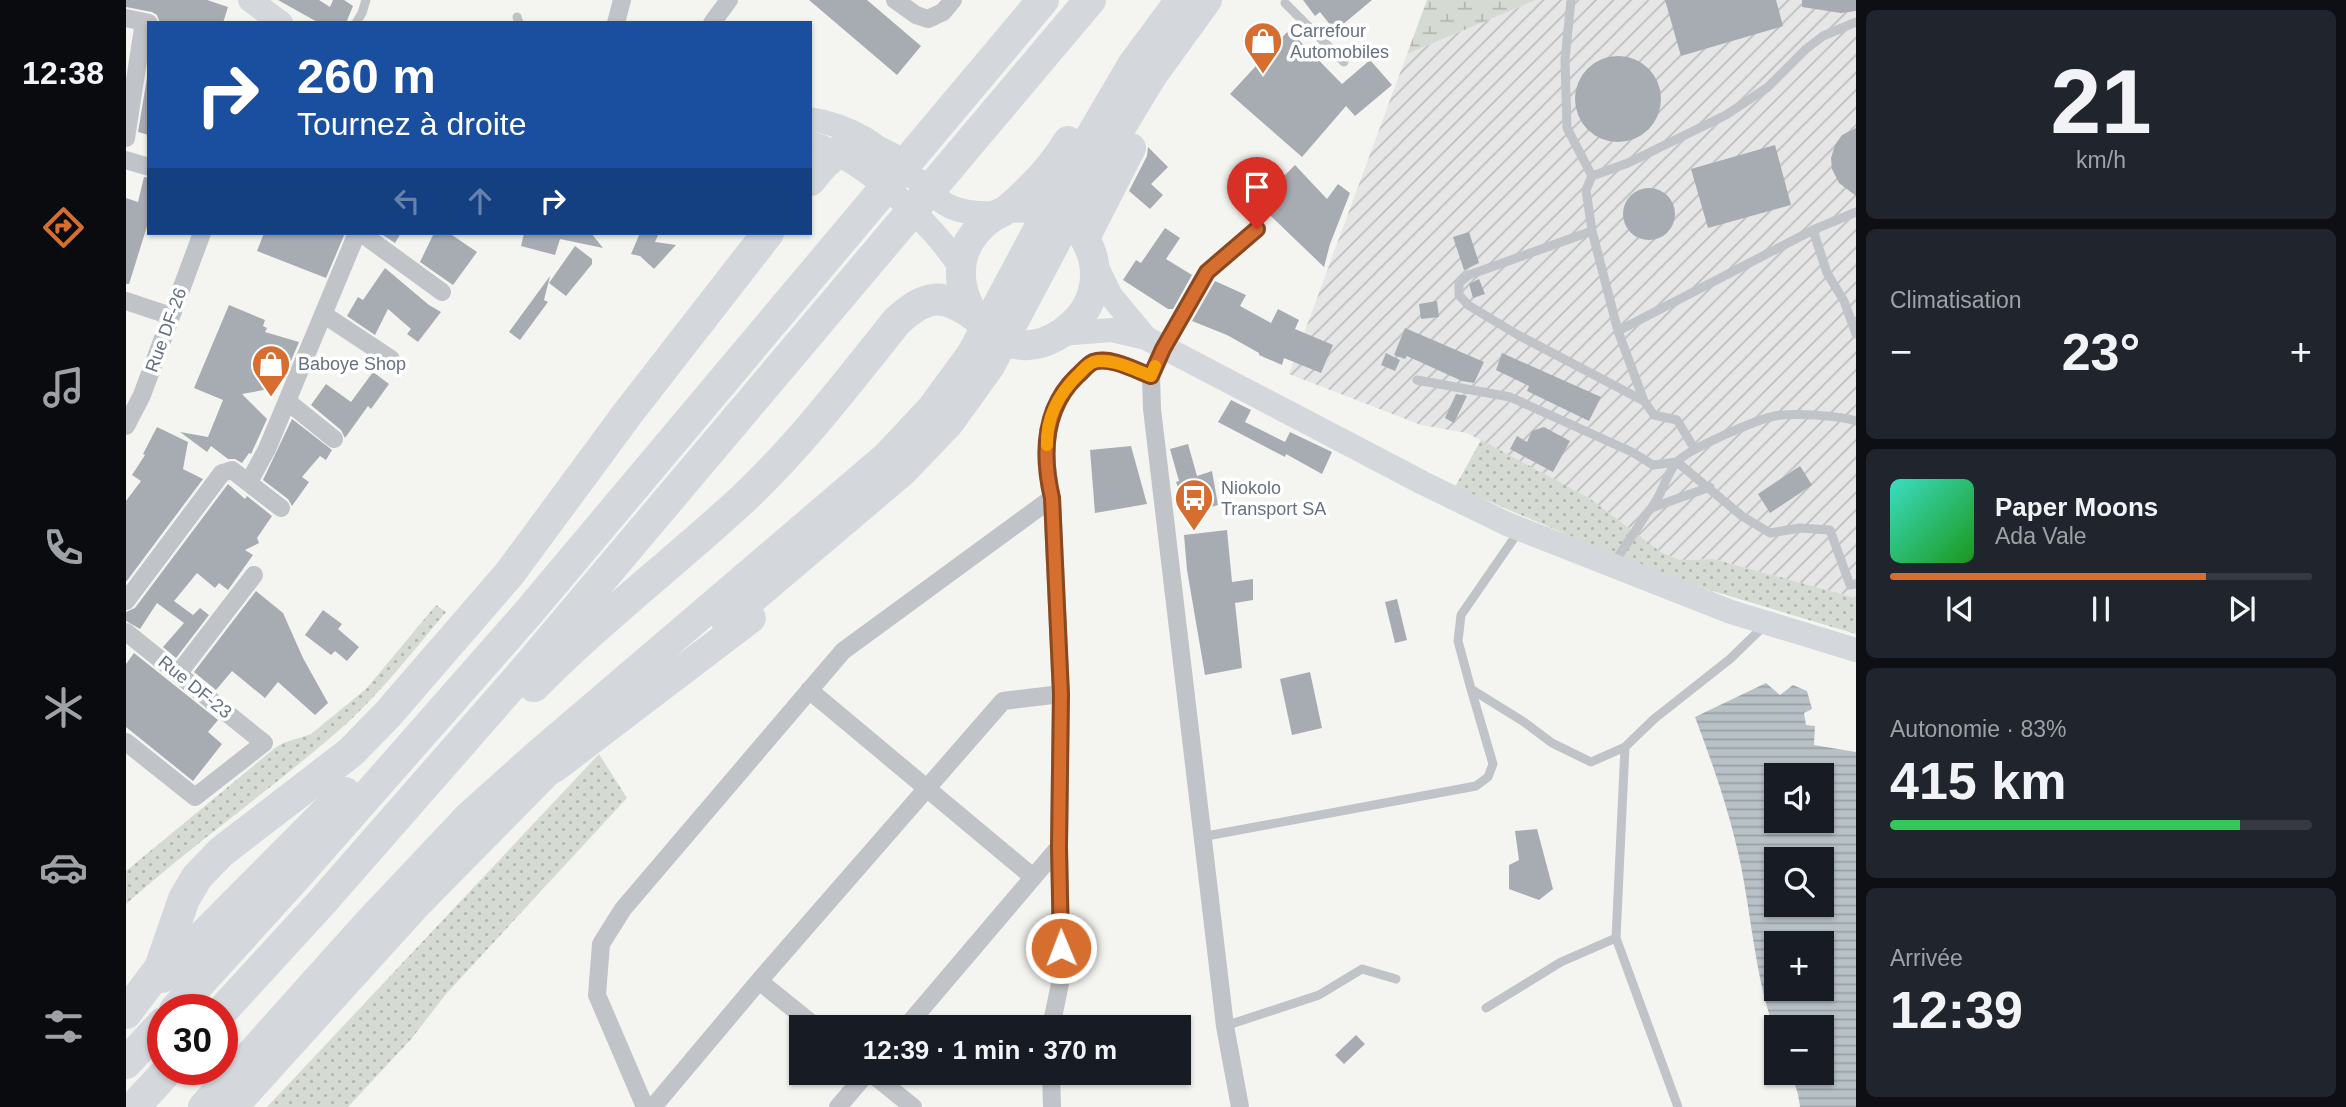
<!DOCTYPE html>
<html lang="fr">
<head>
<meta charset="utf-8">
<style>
  :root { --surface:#171b24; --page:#20242c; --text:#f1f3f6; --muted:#9ea1a6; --line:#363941; --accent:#d66e30 }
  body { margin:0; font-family:Helvetica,sans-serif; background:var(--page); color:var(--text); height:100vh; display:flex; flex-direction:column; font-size:26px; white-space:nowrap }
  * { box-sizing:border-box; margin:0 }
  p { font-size:23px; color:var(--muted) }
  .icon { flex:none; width:38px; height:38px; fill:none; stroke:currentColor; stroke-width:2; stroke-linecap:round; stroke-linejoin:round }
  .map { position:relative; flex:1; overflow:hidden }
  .panel { display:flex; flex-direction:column; gap:10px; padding:10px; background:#0d0f14; width:490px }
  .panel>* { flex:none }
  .guide { position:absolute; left:21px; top:21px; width:665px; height:214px; border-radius:0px; box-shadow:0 2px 5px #0004; background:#1a4fa0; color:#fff; overflow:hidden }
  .controls { position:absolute; left:1638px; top:763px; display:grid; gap:14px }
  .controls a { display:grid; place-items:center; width:70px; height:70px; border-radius:0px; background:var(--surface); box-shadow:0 2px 5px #0004; font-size:35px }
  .speed { position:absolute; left:21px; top:994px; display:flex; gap:14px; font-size:35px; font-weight:700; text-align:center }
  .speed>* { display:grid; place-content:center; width:91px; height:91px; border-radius:50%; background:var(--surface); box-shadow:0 2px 5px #0004; line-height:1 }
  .speed .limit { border:10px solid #d22; background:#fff; color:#111 }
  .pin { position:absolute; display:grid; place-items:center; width:60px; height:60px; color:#fff; margin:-72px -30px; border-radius:50% 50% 50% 0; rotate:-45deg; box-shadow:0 0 7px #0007 }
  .pin .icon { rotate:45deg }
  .me { position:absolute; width:77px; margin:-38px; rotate:359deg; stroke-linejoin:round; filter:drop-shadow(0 0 5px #0008) }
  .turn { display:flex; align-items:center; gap:24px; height:147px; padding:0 35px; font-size:32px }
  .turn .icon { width:91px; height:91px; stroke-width:2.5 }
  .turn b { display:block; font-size:49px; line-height:60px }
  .lanes { display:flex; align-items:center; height:66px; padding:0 35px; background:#0003; justify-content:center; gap:35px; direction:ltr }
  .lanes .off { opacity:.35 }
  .big { font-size:52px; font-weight:700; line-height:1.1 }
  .panel .tile { flex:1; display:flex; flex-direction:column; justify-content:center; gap:10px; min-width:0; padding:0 24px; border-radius:10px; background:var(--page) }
  .panel .dial { align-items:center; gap:0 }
  .dial b { font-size:91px; line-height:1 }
  .song { display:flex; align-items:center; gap:21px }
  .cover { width:84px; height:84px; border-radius:10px; background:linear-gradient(135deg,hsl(170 70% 55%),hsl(120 70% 35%)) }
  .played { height:7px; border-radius:4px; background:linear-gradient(90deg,var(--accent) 75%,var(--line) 75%) }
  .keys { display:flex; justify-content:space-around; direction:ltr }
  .heat { display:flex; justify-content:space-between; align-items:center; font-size:38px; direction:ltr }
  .charge { height:10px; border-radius:5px; background:linear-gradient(90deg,#34c759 83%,var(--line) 0) }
  .trip { position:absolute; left:663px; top:1015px; width:402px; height:70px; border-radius:0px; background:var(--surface); box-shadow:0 2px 5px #0004; font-weight:700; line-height:70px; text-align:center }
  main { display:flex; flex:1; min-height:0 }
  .tab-bar { display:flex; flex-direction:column; width:126px; justify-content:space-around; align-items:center; background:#090b0e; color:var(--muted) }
  .tab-bar .icon { width:49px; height:49px }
  .tab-bar .selected { color:var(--accent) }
  .tab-bar b { font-size:32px; color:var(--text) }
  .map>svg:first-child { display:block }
</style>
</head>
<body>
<main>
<nav class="tab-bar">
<b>12:38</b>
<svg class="icon selected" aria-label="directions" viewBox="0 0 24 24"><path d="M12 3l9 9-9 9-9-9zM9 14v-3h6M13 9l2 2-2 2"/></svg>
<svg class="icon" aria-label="music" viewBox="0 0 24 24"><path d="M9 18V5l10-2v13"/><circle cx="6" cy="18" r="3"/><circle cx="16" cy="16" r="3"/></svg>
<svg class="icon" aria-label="phone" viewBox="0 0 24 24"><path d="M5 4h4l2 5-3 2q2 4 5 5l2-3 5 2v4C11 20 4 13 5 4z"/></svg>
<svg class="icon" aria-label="climate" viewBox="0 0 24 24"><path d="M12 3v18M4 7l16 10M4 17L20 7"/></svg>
<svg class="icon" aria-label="car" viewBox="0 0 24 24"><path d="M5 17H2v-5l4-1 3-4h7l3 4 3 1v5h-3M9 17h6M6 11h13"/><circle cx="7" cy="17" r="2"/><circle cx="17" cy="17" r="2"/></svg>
<svg class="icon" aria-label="filters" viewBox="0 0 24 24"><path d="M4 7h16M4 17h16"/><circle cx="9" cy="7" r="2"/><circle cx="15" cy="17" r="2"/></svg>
</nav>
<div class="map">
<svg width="1730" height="1107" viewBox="0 0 1730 1107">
  <defs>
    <pattern id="industrial-furrows" width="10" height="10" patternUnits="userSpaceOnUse" patternTransform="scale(1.75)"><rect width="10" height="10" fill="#e5e6e5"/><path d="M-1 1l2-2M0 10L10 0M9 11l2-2" fill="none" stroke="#bdbfbf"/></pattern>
    <pattern id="grass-dots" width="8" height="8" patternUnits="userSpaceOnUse" patternTransform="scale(1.75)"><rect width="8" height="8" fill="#d5dbd3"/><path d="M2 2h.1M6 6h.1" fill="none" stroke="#b1b6b0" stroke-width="1.8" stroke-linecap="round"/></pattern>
    <pattern id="wetland-marsh" width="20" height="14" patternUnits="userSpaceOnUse" patternTransform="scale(1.75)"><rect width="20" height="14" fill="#d5dbd3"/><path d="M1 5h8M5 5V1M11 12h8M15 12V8" fill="none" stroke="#b1b6b0"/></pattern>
    <pattern id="water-rules" width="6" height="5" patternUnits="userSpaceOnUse" patternTransform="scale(1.75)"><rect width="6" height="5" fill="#b8c1c6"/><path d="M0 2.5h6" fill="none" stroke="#99a1a6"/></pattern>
  </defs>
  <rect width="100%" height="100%" fill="#f4f5f1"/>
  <path fill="url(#industrial-furrows)" d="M1410 0H1730V598L1588 559 1554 560 1535 552 1463 498 1341 433 1295 425 1163 374 1281 54Z"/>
  <path fill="url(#grass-dots)" d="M1355 440 1463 498 1535 552 1554 560 1588 559 1730 598V634L1543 578 1329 487Z
    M310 605 320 612C288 650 257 690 220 724 149 787 71 841 0 904V871L149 748 157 743 185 734 240 689Z
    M473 754 501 798 320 994 286 1038 222 1107H141Z"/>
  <path fill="url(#wetland-marsh)" d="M1301 0H1410L1281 54Z"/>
  <path fill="url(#water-rules)" fill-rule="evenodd" d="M1640 683 1654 695 1667 685 1681 691 1686 709 1678 713 1680 725 1689 726 1688 745 1730 752V1107H1674L1672 1094 1665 1073H1696V1027H1650V1035C1630 982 1626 922 1615 866 1604 813 1588 768 1569 717ZM1650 775H1696V821H1650ZM1650 859H1696V905H1650ZM1650 943H1696V989H1650Z"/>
  <path fill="#a7acb3" d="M0 0H81L102 7 97 23H34L31 15 26 12 0 7Z
    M152 0H193L204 7 207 0H218L227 6 220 23H193Z
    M683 0H741L795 46 771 75Z
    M1177 0H1246L1209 31 1194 12 1189 16Z
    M1539 0H1650L1657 26 1555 56Z
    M1676 0H1730V11L1715 13 1676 7Z
    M1163 30 1216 84 1244 60 1266 85 1229 116 1220 106 1176 157 1104 94Z
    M1449 99a43 43 0 1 1 86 0a43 43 0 1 1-86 0Z
    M23 66V135L12 132Z
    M1730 128V196L1713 183 1706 169 1705 158 1709 145 1716 135Z
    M1649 145 1665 205 1582 228 1565 169Z
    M1022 147 1042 167 1025 184 1037 195 1024 209 1003 191 1021 156Z
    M1169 165 1201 199 1212 184 1224 193 1204 244 1198 267 1127 199 1145 182 1149 185Z
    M18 177 23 178V220L3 284H0V198L12 202Z
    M1497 214a26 26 0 1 1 52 0a26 26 0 1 1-52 0Z
    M1039 228 1054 238 1040 259 1066 275 1047 309H1042L997 280 1010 260 1015 263Z
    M1343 232 1353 263 1338 270 1327 237Z
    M138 233H219L200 278 131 251Z
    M254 233H275L269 243Z
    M308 233H323L351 252 327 285 294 262Z
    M398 233H465L477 248 434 239 429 255 395 246Z
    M514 233H533L529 242 550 245 528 269 514 256 505 254Z
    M449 246 466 259V264L440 296 423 283Z
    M259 268 303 305 315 312 292 342 281 334 285 329 262 309 249 335 221 316 232 297 237 300Z
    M424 276 418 300 422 302 394 340 383 332Z
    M1353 279 1359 294 1347 298 1343 284Z
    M1089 281 1120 295 1114 306 1145 323 1152 309 1173 320 1169 329 1207 345 1195 373 1158 358 1156 365 1133 355V353L1101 335 1066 321Z
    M1311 301 1313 317 1295 319 1293 304Z
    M103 305 139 320 137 326 141 328 139 332 173 342 154 387 116 394 141 419 125 454 123 453 116 463 109 459H102L85 446 81 452 54 432 82 437 97 400 68 388Z
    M1279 328 1358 362 1348 383 1336 381 1281 356 1279 359 1268 355Z
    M1260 353 1274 360 1269 371 1255 365Z
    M1376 353 1475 397 1463 421 1401 391 1403 386 1370 370Z
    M247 372 263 384 245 409 242 406 219 438 215 430 185 405 200 384 225 402Z
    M1330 394 1341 396 1328 423 1319 418Z
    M1105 400 1125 410 1119 422 1159 442 1164 432 1206 452 1196 474 1160 454 1159 457 1092 422Z
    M166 419 206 450 200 460 194 456 176 477 183 482 166 506 162 499 137 480Z
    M31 427 62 442 57 469 77 479 0 582V501L15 481 6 475 19 455 17 454Z
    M1418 427 1444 441 1427 472 1384 449 1391 436 1401 442 1406 431Z
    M1062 444 1071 476 1086 471 1092 505 1062 514 1050 482 1053 481 1044 449Z
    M1005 446 1021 504 969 513 964 450Z
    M1674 466 1686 485 1644 513 1632 494Z
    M102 484 119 499 121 496 146 516 131 538 133 543 119 550 127 555 102 590 93 583 89 588 71 573 48 601 67 615 74 608 83 615 50 658 37 647 58 623 31 603 14 629 0 621V612L9 608Z
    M1101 530 1106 582 1127 579V600L1109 603 1116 668 1079 675 1061 570 1058 535Z
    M130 591 157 613 177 658 202 703 189 715 152 682 139 698 106 671 90 690 68 672Z
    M1271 599 1281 640 1269 643 1259 602Z
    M197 610 216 624 212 629 233 647 221 661 209 651 205 655 179 635Z
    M8 653 92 720 82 732 96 744 67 781 0 727V664Z
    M1184 672 1196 728 1166 735 1154 679Z
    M1411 829 1427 889 1413 900 1383 889V865L1393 860 1389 831Z
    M1230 1035 1239 1044 1218 1064 1209 1055Z"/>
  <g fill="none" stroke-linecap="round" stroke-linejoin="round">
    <path stroke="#c0c3c7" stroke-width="9" d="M1445 0 1439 60 1441 128 1466 176
      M1159 3 1218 62
      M391 17 393 23
      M230 23 236 13 240 0
      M1687 230 1701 273 1718 301 1730 334
      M1466 231 1343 275 1333 283V295L1342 305 1392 335 1518 401
      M1492 331 1687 230 1730 212
      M1291 380 1384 397 1506 452 1527 465 1551 462 1616 516 1644 533 1674 528 1704 530 1724 585 1730 584
      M1568 448 1551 420 1528 415 1518 401 1492 331 1466 231 1460 190 1466 176 1502 163 1600 115 1642 87 1680 49 1697 36 1730 22
      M1528 507 1584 487
      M1393 531 1335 615 1332 641 1345 689 1398 722 1426 743 1465 762 1499 747 1528 719 1604 659 1639 625
      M1488 563 1521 513C1536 499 1538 476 1551 462 1562 449 1632 419 1649 416 1668 413 1712 415 1730 421
      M1499 747 1490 938 1552 1107
      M1075 837 1350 786 1362 777 1367 764 1345 689
      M1360 1008 1435 962 1490 938
      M1099 1026 1193 995 1236 969 1270 979"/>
    <path stroke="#c0c3c7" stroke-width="18" d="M769 0 790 15 802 19 817 12 827 0
      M0 18 23 23
      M490 23 496 0
      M586 23 603 0
      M0 138 18 22
      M0 160 23 167
      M235 233 316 292
      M0 301 45 316
      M197 314 265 359
      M161 401 208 439
      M0 426 16 395 76 233
      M123 482 141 449 231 233
      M0 601 96 473 106 470 155 508
      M0 632 138 743 69 797 0 742
      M52 674 128 575
      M683 690 907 877
      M633 981 690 1027
      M780 1027 933 847
      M925 1027 936 974 933 847 935 694 926 498C916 455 917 409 951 376 956 372 961 365 967 362 984 356 1009 370 1025 376
      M745 1073 787 1107
      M925 1073 926 1107
      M519 1107 471 995 475 944 497 909 717 651 926 498
      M527 1107 633 981 877 701 935 694
      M712 1107 741 1073
      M1114 1107 1099 1026 1026 409 1025 376 1037 349 1081 272 1131 229"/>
    <path stroke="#d4d8dc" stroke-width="24" d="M124 0 155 23
      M684 119C735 127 758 152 796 184 804 191 812 200 821 205 837 214 857 213 875 214
      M684 143C734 156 809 225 835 269
      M968 261 985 296 1020 338 1297 483 1381 524 1605 612 1730 650
      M934 334 986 330 1020 338"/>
    <path stroke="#d4d8dc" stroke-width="30" d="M884 208C898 207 913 206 926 212 961 225 978 265 964 300 954 324 924 347 896 345 854 341 825 292 838 253 843 238 855 224 868 216 874 213 881 211 886 205 908 186 927 166 942 141
      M959 238 1005 148
      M600 621 776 472 823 423 864 366 959 187 1026 76 1081 0
      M428 768 625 618
      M77 1107 241 924 342 817 410 756 760 457 805 409 846 353 939 179 1006 65 1054 0
      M107 1107 290 905 419 774 442 755"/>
    <path stroke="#d4d8dc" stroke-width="32" d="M684 180C713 142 730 138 771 162
      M408 686C474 619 549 562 618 498 675 444 723 381 771 321 800 295 816 292 848 315
      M36 977 219 793
      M49 1010 168 879 402 613 917 0
      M96 1011 196 902 393 677 964 0
      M0 1013 34 968 58 899 71 877 95 852 225 752 262 714 384 573 502 413 642 233
      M0 1063 37 1023
      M8 1107 43 1069"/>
  </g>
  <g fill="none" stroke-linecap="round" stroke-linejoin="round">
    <g stroke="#8b481f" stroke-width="18">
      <path id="route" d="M935 948 933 847 935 694 926 498C916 455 917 409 951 376 956 372 961 365 967 362 984 356 1009 370 1025 376L1037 349 1081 272 1131 229"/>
    </g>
    <use href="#route" stroke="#d66e30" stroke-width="12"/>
    <path stroke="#f59e0b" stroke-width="12" d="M921 445C920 416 934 392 954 373 960 367 964 362 972 361 990 360 1009 370 1025 376L1029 366"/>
  </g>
  <defs>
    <g id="shop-pin" transform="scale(2.0125)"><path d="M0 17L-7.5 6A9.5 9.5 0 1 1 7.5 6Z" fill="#d66e30" stroke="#fff"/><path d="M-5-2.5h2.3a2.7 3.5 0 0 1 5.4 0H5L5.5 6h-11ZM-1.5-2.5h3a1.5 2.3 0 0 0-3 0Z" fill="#fff"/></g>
    <g id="bus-pin" transform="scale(2.0125)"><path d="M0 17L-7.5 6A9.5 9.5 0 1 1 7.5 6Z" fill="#d66e30" stroke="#fff"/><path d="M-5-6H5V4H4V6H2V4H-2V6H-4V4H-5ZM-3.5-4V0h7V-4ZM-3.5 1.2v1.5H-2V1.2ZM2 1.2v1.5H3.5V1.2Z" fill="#fff"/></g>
  </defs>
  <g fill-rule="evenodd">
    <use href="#shop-pin" x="1137" y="41"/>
    <use href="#shop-pin" x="145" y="364"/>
    <use href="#bus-pin" x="1068" y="498"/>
  </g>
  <g text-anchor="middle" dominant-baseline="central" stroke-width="7" stroke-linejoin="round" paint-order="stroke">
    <g font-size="18" fill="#667180" stroke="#fff" text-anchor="start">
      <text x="1164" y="31">Carrefour<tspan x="1164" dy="21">Automobiles</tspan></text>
      <text x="172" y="364">Baboye Shop</text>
      <text x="1095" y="488">Niokolo<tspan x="1095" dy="21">Transport SA</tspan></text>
    </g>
    <g font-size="18" fill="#667180" stroke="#fff">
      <text transform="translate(40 330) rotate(-70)">Rue DF-26</text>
      <text transform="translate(69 687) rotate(39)">Rue DF-23</text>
    </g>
  </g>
</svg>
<div class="controls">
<a><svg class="icon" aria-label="sound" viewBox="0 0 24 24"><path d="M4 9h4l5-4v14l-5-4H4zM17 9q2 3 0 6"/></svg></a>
<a><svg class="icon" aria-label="search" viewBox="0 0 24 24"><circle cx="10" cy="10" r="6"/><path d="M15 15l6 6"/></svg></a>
<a>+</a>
<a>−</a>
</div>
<div class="speed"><div class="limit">30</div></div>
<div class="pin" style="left:1131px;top:229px;background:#d93025"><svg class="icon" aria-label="arrive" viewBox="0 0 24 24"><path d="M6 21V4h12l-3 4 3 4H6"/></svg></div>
<svg class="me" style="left:935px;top:948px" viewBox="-20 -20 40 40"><circle r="17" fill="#d66e30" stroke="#fff" stroke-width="3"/><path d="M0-11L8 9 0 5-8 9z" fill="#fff"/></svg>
<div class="trip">12:39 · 1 min · 370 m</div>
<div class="guide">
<div class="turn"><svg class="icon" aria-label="right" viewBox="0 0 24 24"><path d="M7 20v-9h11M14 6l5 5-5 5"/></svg><div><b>260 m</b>Tournez à droite</div></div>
<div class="lanes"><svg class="icon off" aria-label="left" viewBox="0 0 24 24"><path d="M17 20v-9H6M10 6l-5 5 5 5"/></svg><svg class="icon off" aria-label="ahead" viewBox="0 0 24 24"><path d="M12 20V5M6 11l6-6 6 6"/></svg><svg class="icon" aria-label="right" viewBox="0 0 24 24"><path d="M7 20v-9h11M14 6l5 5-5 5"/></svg></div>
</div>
</div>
<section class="panel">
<div class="tile dial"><b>21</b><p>km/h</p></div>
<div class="tile"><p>Climatisation</p>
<div class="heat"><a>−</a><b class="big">23°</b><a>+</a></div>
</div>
<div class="tile">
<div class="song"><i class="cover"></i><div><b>Paper Moons</b><p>Ada Vale</p></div></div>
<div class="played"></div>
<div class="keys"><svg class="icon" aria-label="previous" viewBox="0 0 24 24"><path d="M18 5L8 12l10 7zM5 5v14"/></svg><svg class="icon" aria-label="pause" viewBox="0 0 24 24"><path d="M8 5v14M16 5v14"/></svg><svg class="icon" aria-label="next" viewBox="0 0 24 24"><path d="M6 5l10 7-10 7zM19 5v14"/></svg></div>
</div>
<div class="tile"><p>Autonomie · 83%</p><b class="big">415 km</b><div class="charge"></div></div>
<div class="tile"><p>Arrivée</p><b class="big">12:39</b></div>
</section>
</main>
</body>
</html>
